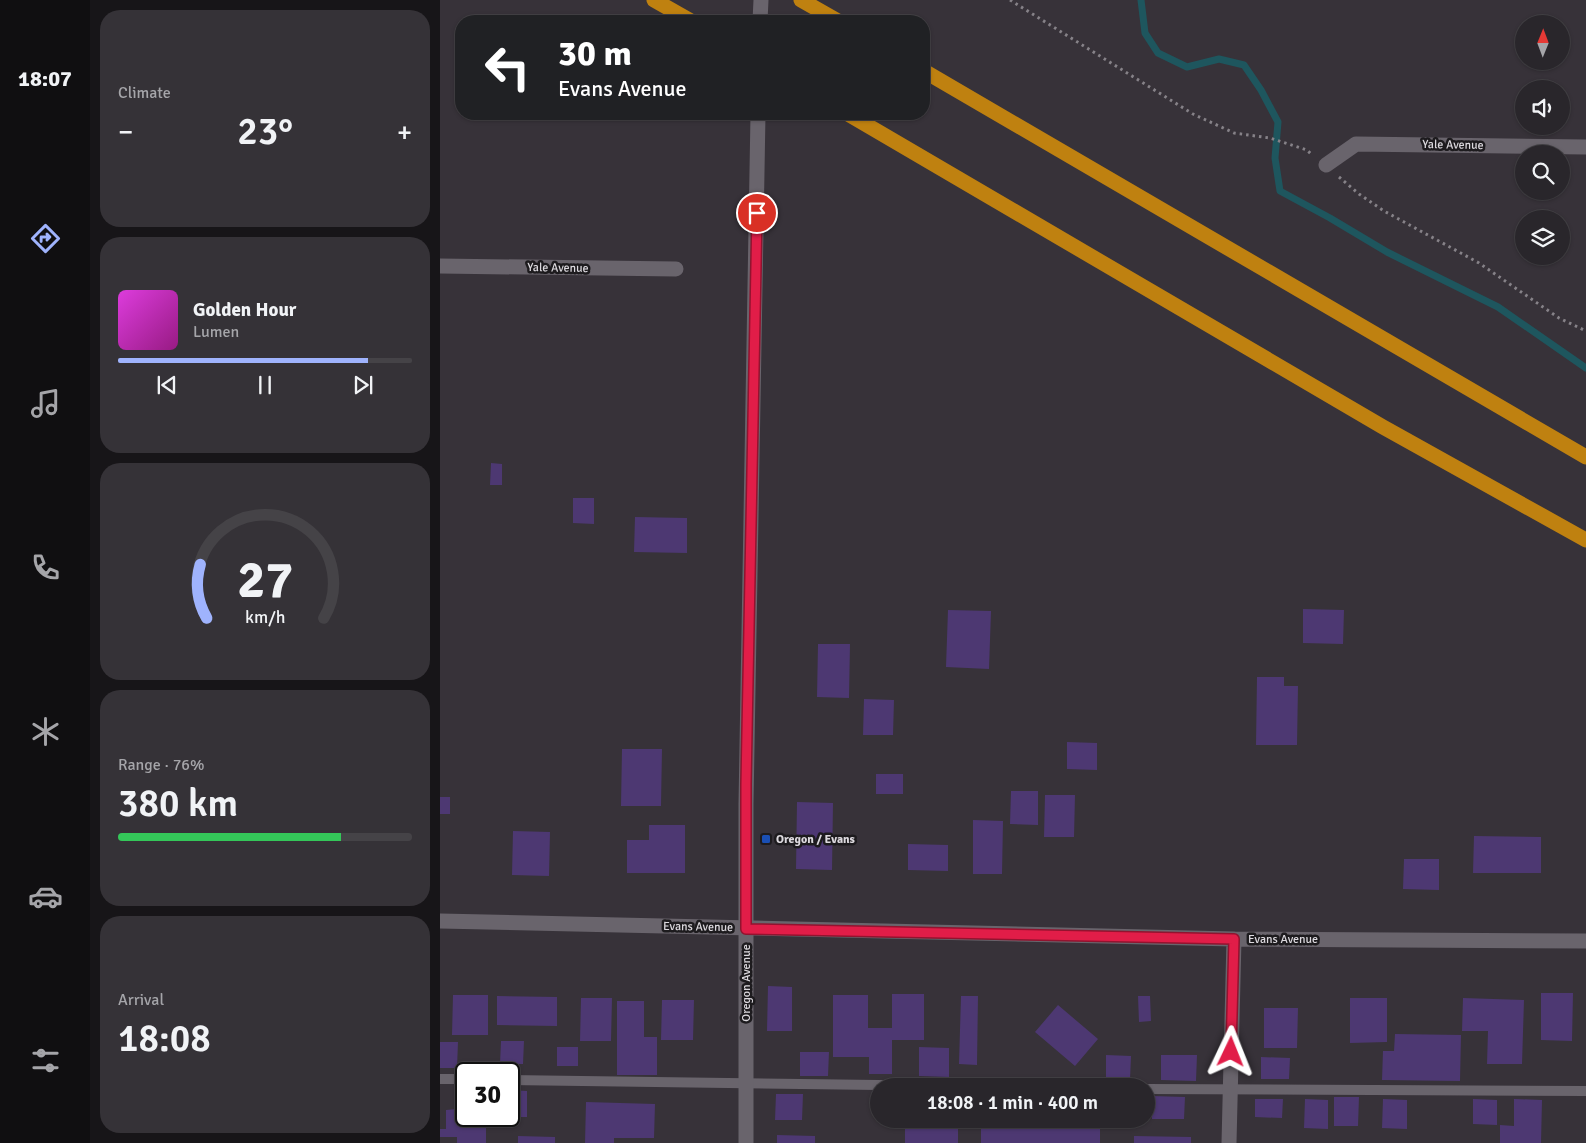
<!DOCTYPE html>
<html lang="en">
<head>
<meta charset="utf-8">
<style>
  :root { --surface:#29262b; --page:#353237; --text:#f1f3f6; --muted:#a5a5a9; --line:#454347; --accent:#9fb3fd }
  body { margin:0; font-family:Signika,sans-serif; background:var(--page); color:var(--text); height:100vh; display:flex; flex-direction:column; font-size:19px; white-space:nowrap }
  * { box-sizing:border-box; margin:0 }
  p { font-size:16px; color:var(--muted) }
  .icon { flex:none; width:28px; height:28px; fill:none; stroke:currentColor; stroke-width:2; stroke-linecap:round; stroke-linejoin:round }
  .map { position:relative; flex:1; overflow:hidden }
  .sheet { display:flex; flex-direction:column; gap:10px; padding:10px; background:#171518; width:350px }
  .sheet>* { flex:none }
  .banner { position:absolute; left:15px; top:15px; width:475px; height:105px; border-radius:20px; box-shadow:0 1px 4px #0004,0 0 0 1px var(--line); background:#202124; color:#fff; overflow:hidden }
  .needle { width:32px; rotate:1deg }
  .tools { position:absolute; left:1075px; top:15px; display:grid; gap:10px }
  .tools a { display:grid; place-items:center; width:55px; height:55px; border-radius:50%; background:var(--surface); box-shadow:0 1px 4px #0004,0 0 0 1px var(--line); font-size:25px }
  .speed { position:absolute; left:15px; top:1062px; display:flex; gap:10px; font-size:25px; font-weight:700; text-align:center }
  .speed>* { display:grid; place-content:center; width:65px; height:65px; border-radius:50%; background:var(--surface); box-shadow:0 1px 4px #0004,0 0 0 1px var(--line); line-height:1 }
  .speed .limit { border:2px solid #111; border-radius:8px; background:#fff; color:#111 }
  .pin { position:absolute; display:grid; place-items:center; width:42px; height:42px; color:#fff; margin:-21px; border:2px solid #fff; border-radius:50%; box-shadow:0 1px 5px #0007 }
  .me { position:absolute; width:55px; margin:-28px; rotate:2deg; stroke-linejoin:round; filter:drop-shadow(0 0 4px #0008) }
  .turn { display:flex; align-items:center; gap:18px; height:105px; padding:0 20px; font-size:22px }
  .turn .icon { width:65px; height:65px; stroke-width:2.5 }
  .turn b { display:block; font-size:35px; line-height:42px }
  .big { font-size:38px; font-weight:600; line-height:1.1 }
  .sheet .tile { flex:1; display:flex; flex-direction:column; justify-content:center; gap:8px; min-width:0; padding:0 18px; border-radius:20px; background:var(--page) }
  .sheet .dial { align-items:center; gap:0 }
  .dial svg { height:130px; overflow:visible; fill:none; stroke:var(--line); stroke-width:7; stroke-linecap:round; text-anchor:middle }
  .dial text { fill:var(--text); stroke:none }
  .song { display:flex; align-items:center; gap:15px }
  .cover { width:60px; height:60px; border-radius:8px; background:linear-gradient(135deg,hsl(300 70% 55%),hsl(310 70% 35%)) }
  .played { height:5px; border-radius:2px; background:linear-gradient(90deg,var(--accent) 85%,var(--line) 85%) }
  .keys { display:flex; justify-content:space-around; direction:ltr }
  .heat { display:flex; justify-content:space-between; align-items:center; font-size:28px; direction:ltr }
  .charge { height:8px; border-radius:4px; background:linear-gradient(90deg,#34c759 76%,var(--line) 0) }
  .trip { position:absolute; left:430px; top:1078px; width:285px; height:50px; border-radius:25px; background:var(--surface); box-shadow:0 1px 4px #0004,0 0 0 1px var(--line); font-weight:600; line-height:50px; text-align:center }
  main { display:flex; flex:1; min-height:0 }
  .menu { display:flex; flex-direction:column; width:90px; justify-content:space-around; align-items:center; background:#100f11; color:var(--muted) }
  .menu .icon { width:35px; height:35px }
  .menu .active { color:var(--accent) }
  .menu b { font-size:22px; color:var(--text) }
  .map>svg:first-child { display:block }
</style>
</head>
<body>
<main>
<nav class="menu">
<b>18:07</b>
<svg class="icon active" aria-label="directions" viewBox="0 0 24 24"><path d="M12 3l9 9-9 9-9-9zM9 14v-3h6M13 9l2 2-2 2"/></svg>
<svg class="icon" aria-label="music" viewBox="0 0 24 24"><path d="M9 18V5l10-2v13"/><circle cx="6" cy="18" r="3"/><circle cx="16" cy="16" r="3"/></svg>
<svg class="icon" aria-label="phone" viewBox="0 0 24 24"><path d="M5 4h4l2 5-3 2q2 4 5 5l2-3 5 2v4C11 20 4 13 5 4z"/></svg>
<svg class="icon" aria-label="climate" viewBox="0 0 24 24"><path d="M12 3v18M4 7l16 10M4 17L20 7"/></svg>
<svg class="icon" aria-label="car" viewBox="0 0 24 24"><path d="M5 17H2v-5l4-1 3-4h7l3 4 3 1v5h-3M9 17h6M6 11h13"/><circle cx="7" cy="17" r="2"/><circle cx="17" cy="17" r="2"/></svg>
<svg class="icon" aria-label="filters" viewBox="0 0 24 24"><path d="M4 7h16M4 17h16"/><circle cx="9" cy="7" r="2"/><circle cx="15" cy="17" r="2"/></svg>
</nav>
<section class="sheet">
<div class="tile"><p>Climate</p>
<div class="heat"><a>−</a><b class="big">23°</b><a>+</a></div>
</div>
<div class="tile">
<div class="song"><i class="cover"></i><div><b>Golden Hour</b><p>Lumen</p></div></div>
<div class="played"></div>
<div class="keys"><svg class="icon" aria-label="previous" viewBox="0 0 24 24"><path d="M18 5L8 12l10 7zM5 5v14"/></svg><svg class="icon" aria-label="pause" viewBox="0 0 24 24"><path d="M8 5v14M16 5v14"/></svg><svg class="icon" aria-label="next" viewBox="0 0 24 24"><path d="M6 5l10 7-10 7zM19 5v14"/></svg></div>
</div>
<div class="tile dial"><svg viewBox="0 0 100 80">
<path d="M14 69A42 42 0 1 1 86 69"/>
<path d="M14 69A42 42 0 0 1 10 36" stroke="#9fb3fd"/>
<text x="50" y="56" font-size="32" font-weight="700">27</text>
<text x="50" y="72" font-size="11">km/h</text>
</svg></div>
<div class="tile"><p>Range · 76%</p><b class="big">380 km</b><div class="charge"></div></div>
<div class="tile"><p>Arrival</p><b class="big">18:08</b></div>
</section>
<div class="map">
<svg width="1146" height="1143" viewBox="0 0 1146 1143">
  <rect width="100%" height="100%" fill="#373239"/>
  <g fill="none" stroke-linecap="round" stroke-linejoin="round">
    <path stroke="#1e565e" stroke-width="7" d="M701 0 705 33 718 53 747 67 779 59 804 65 821 90 838 122 835 158 840 191 890 218 947 252 1058 307 1146 368"/>
  </g>
  <path fill="#4d3872" d="M51 463 62 464V485H50Z
    M133 498H154V524L133 523Z
    M195 517 247 518V553L194 552Z
    M863 609 904 610 903 644 863 643Z
    M508 610 551 611 549 669 506 667Z
    M378 644H410L409 698 377 697Z
    M817 677H844V686H858L857 745H816Z
    M424 699 454 700 453 735H423Z
    M627 742 657 743V770L627 769Z
    M182 749H222L221 806H181Z
    M436 774H463V794H436Z
    M571 791H598V825L570 824Z
    M605 795H635L634 837H604Z
    M0 797H10V814H0Z
    M357 802 393 803 392 870 356 869Z
    M533 820 563 821 562 874H533Z
    M209 825H245V873H187V840H209Z
    M73 831 110 832 109 876 72 875Z
    M1034 836 1101 837V873H1033Z
    M468 844 508 845V871L468 870Z
    M964 859H999V890L963 889Z
    M328 986 352 987V1031H327Z
    M1101 993H1133L1132 1041 1101 1040Z
    M452 994H484V1040H452V1074H429V1057H393V995H428V1028H452Z
    M13 995H48V1035H12Z
    M57 996 117 997V1026L57 1025Z
    M521 996H538L537 1065 519 1064Z
    M698 996H710L711 1021 699 1022Z
    M141 998H172L171 1041H140Z
    M910 998H947V1042L910 1043Z
    M1023 998 1084 1000 1082 1064H1047L1048 1031H1022Z
    M222 1000H254L253 1040H221Z
    M177 1001H204V1037H217V1075H177Z
    M618 1005 658 1039 635 1066 595 1032Z
    M824 1008H858L857 1048H824Z
    M955 1034 1021 1035 1020 1081 942 1080 943 1051H954Z
    M61 1041H84L83 1064H60Z
    M0 1042H18L17 1068H0Z
    M117 1047H138V1066H117Z
    M479 1047 509 1048V1077L479 1076Z
    M360 1052H389L388 1076H360Z
    M666 1055 691 1056 690 1080 666 1079Z
    M721 1055H757L756 1081 721 1080Z
    M821 1057 850 1058 849 1079H821Z
    M69 1090 87 1091V1117H69Z
    M16 1093H26V1116H46V1143H17V1137H0V1129H6V1110L17 1109Z
    M336 1094H363L362 1120H335Z
    M712 1096 745 1097 744 1119H712Z
    M894 1097H919L918 1126H894Z
    M815 1099H843L842 1118 815 1117Z
    M865 1099 888 1100V1129L864 1128Z
    M943 1099 967 1100V1129L942 1128Z
    M1033 1099 1057 1100V1125L1033 1124Z
    M1074 1099 1102 1100 1101 1143H1060V1125L1074 1126Z
    M146 1102 215 1104 214 1138H174V1143H145Z
    M528 1119H660V1143H541V1128H528Z
    M465 1127 518 1128V1143H465Z
    M337 1135 375 1136V1143H337Z
    M78 1136 115 1137V1143H78Z
    M694 1136 751 1137V1143H694Z"/>
  <g fill="none" stroke-linecap="round" stroke-linejoin="round">
    <path stroke="#868288" stroke-width="3" stroke-dasharray="2.5 4" stroke-linecap="butt" d="M570 0 753 114 794 133 830 138 867 150 871 154
      M899 177 919 194 944 211 1039 263 1119 318 1146 331"/>
    <path stroke="#69646c" stroke-width="10" d="M0 1079H26
      M69 1080 516 1086
      M706 1089 1146 1091"/>
    <path stroke="#69646c" stroke-width="15" d="M886 165 916 144 1146 147
      M0 266 236 269
      M0 921 794 939 1146 941
      M789 1143 794 939"/>
    <path stroke="#69646c" stroke-width="15" d="M320 21 321 0
      M306 1143V804L318 114"/>
    <path stroke="#bf8110" stroke-width="15" d="M214 0 251 21
      M361 0 398 21
      M484 71 1146 457
      M408 114 943 427 1146 540"/>
  </g>
  <g fill="none" stroke-linecap="round" stroke-linejoin="round">
    <g stroke="#92132f" stroke-width="12">
      <path id="route" d="M317 213 306 784V929L794 939 791 1052"/>
    </g>
    <use href="#route" stroke="#e11d48" stroke-width="9"/>
  </g>
  <rect fill="#1a4fb4" stroke="#1d1b1e" stroke-width="2" x="321" y="834" width="10" height="10" rx="2.5"/>
  <g text-anchor="middle" dominant-baseline="central" stroke-width="5" stroke-linejoin="round" paint-order="stroke">
    <g font-size="12" fill="#dcd9de" stroke="#1d1b1e">
      <text transform="translate(1013 145) rotate(1)">Yale Avenue</text>
      <text transform="translate(118 268) rotate(1)">Yale Avenue</text>
      <text transform="translate(258 927) rotate(1)">Evans Avenue</text>
      <text x="843" y="939">Evans Avenue</text>
      <text transform="translate(306 983) rotate(-90)">Oregon Avenue</text>
    </g>
    <g font-size="12" font-weight="bold" fill="#dcd9de" stroke="#1d1b1e" text-anchor="start">
      <text x="336" y="839">Oregon / Evans</text>
    </g>
  </g>
</svg>
<div class="tools">
<a><svg class="needle" viewBox="-14 -14 28 28"><path d="M0-13l5 13h-10z" fill="#e53935"/><path d="M0 13l5-13h-10z" fill="#a5a5a9"/></svg></a>
<a><svg class="icon" aria-label="sound" viewBox="0 0 24 24"><path d="M4 9h4l5-4v14l-5-4H4zM17 9q2 3 0 6"/></svg></a>
<a><svg class="icon" aria-label="search" viewBox="0 0 24 24"><circle cx="10" cy="10" r="6"/><path d="M15 15l6 6"/></svg></a>
<a><svg class="icon" aria-label="layers" viewBox="0 0 24 24"><path d="M12 4l9 5-9 5-9-5zM3 14l9 5 9-5"/></svg></a>
</div>
<div class="speed"><div class="limit">30</div></div>
<div class="pin" style="left:317px;top:213px;background:#d93025"><svg class="icon" aria-label="arrive" viewBox="0 0 24 24"><path d="M6 21V4h12l-3 4 3 4H6"/></svg></div>
<svg class="me" style="left:791px;top:1052px" viewBox="-20 -20 40 40"><path d="M0-17L14 15 0 8-14 15z" fill="#e11d48" stroke="#fff" stroke-width="4"/></svg>
<div class="trip">18:08 · 1 min · 400 m</div>
<div class="banner">
<div class="turn"><svg class="icon" aria-label="left" viewBox="0 0 24 24"><path d="M17 20v-9H6M10 6l-5 5 5 5"/></svg><div><b>30 m</b>Evans Avenue</div></div>
</div>
</div>
</main>
</body>
</html>
